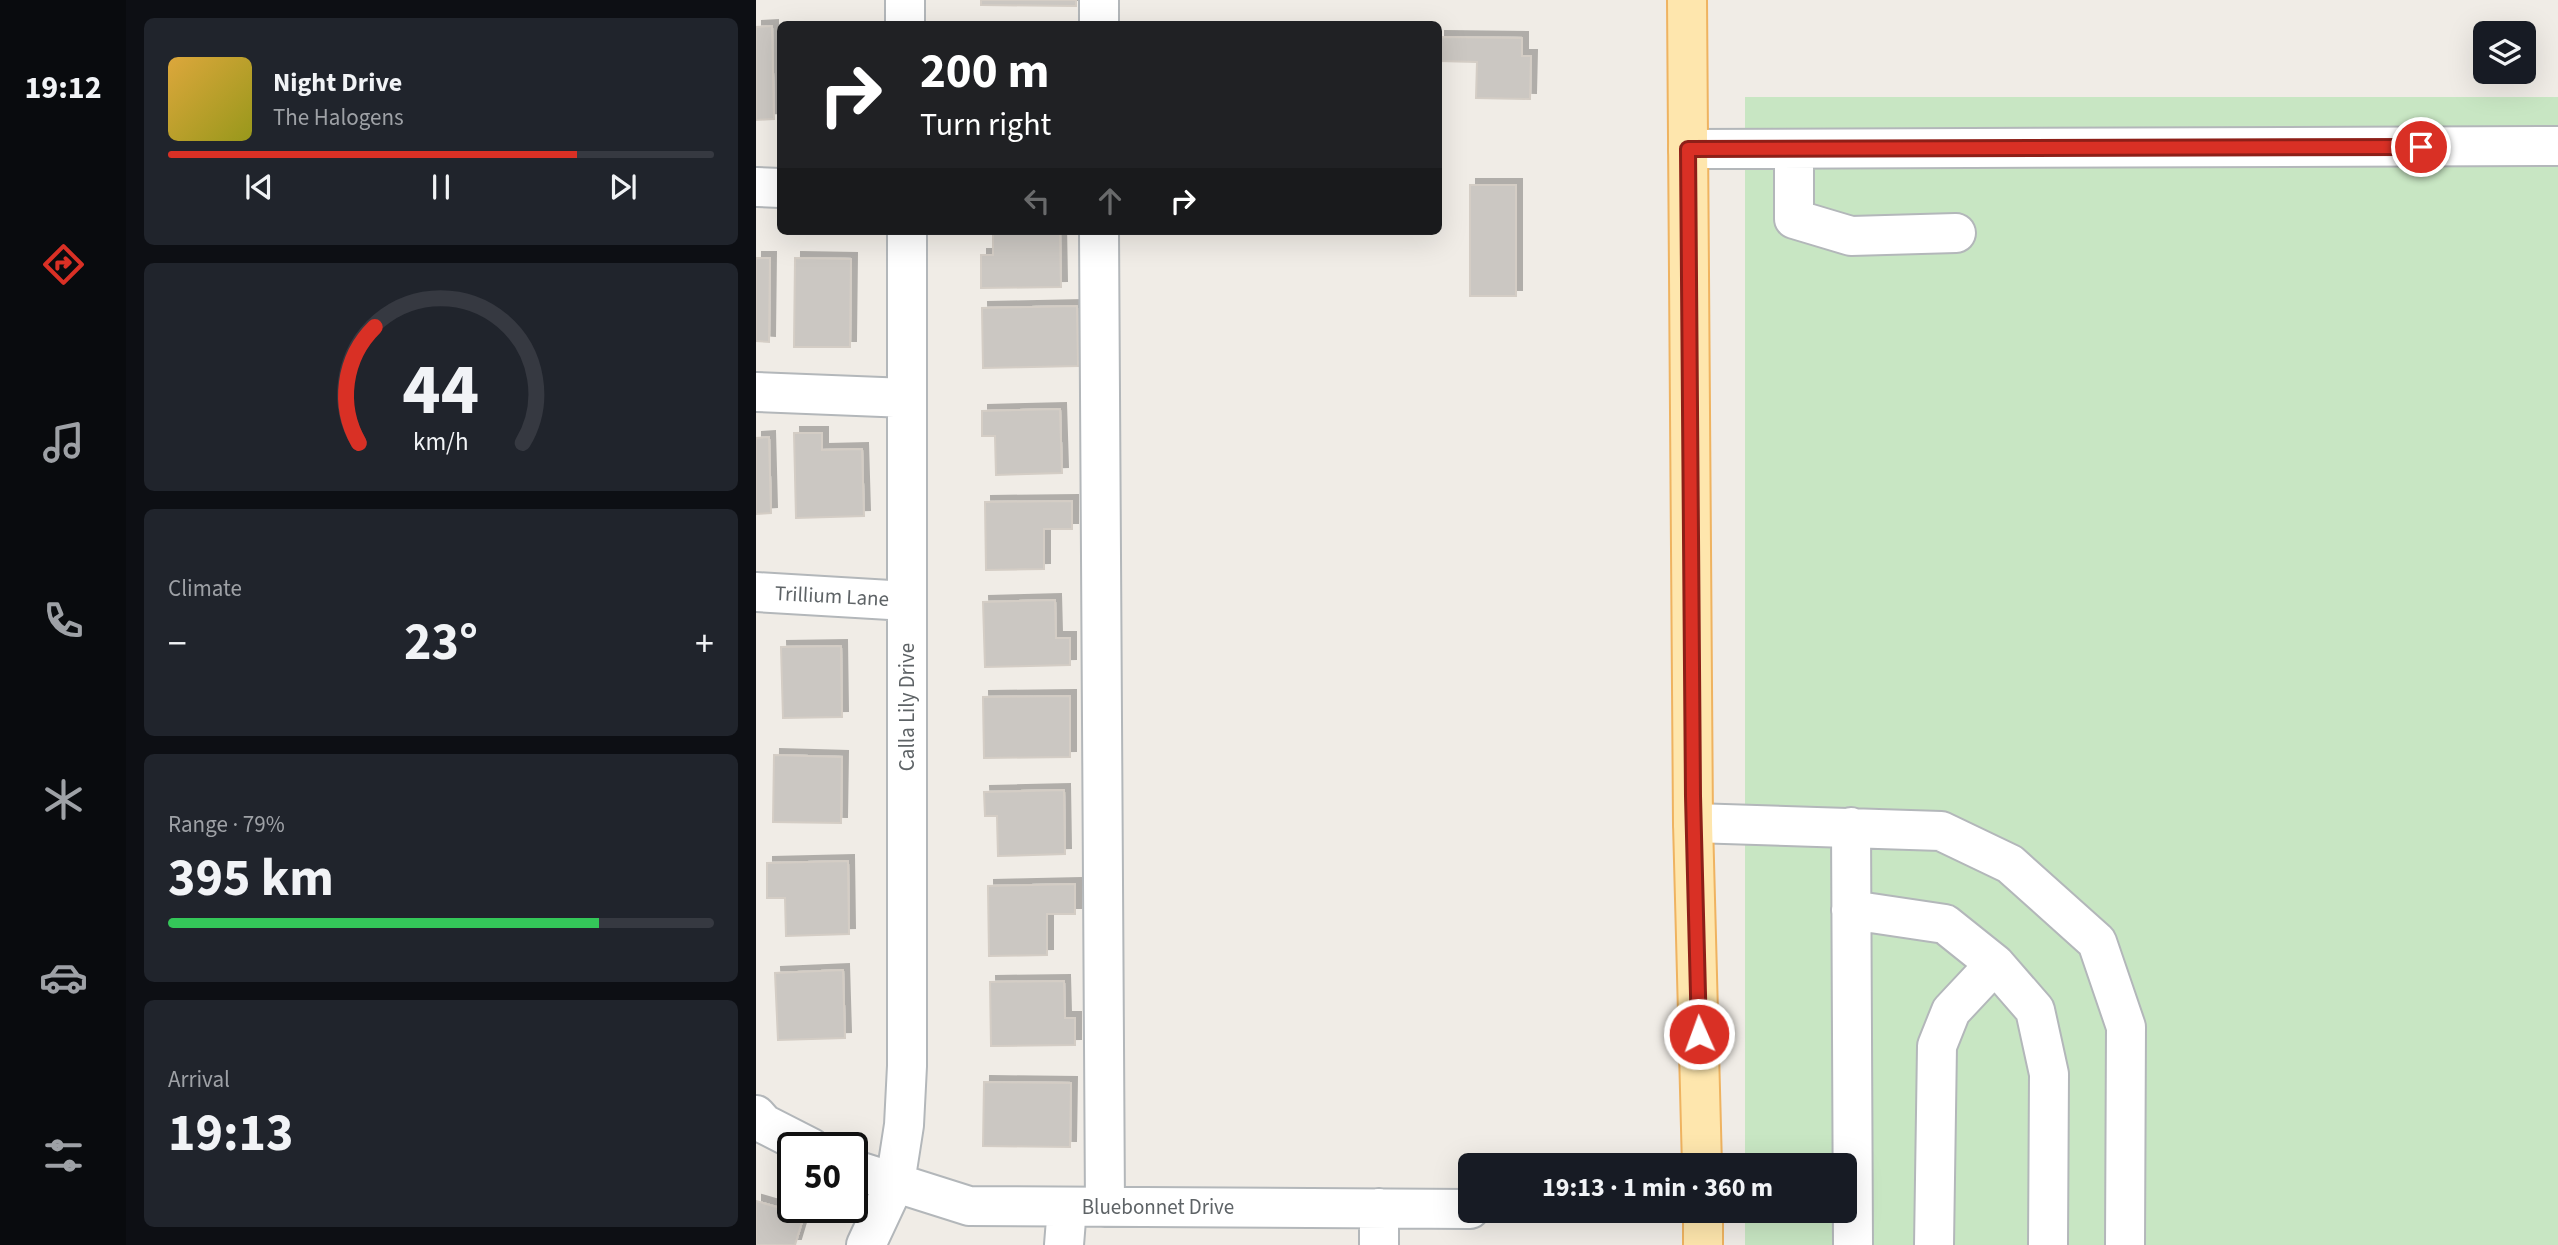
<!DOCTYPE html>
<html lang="en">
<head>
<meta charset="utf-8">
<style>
  :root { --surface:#171b24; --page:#20242c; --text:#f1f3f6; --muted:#9ea1a6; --line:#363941; --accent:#d93025 }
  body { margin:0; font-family:"Source Sans 3",sans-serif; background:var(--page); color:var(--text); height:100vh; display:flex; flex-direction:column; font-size:26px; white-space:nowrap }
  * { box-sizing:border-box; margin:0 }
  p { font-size:23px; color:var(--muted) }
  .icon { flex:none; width:38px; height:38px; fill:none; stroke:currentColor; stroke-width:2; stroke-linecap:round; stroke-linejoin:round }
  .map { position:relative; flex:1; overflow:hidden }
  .drawer { display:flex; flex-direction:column; gap:18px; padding:18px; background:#0d0f14; width:630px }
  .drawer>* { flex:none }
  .banner { position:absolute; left:21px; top:21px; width:665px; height:214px; border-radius:10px; box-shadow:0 7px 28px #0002; background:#202124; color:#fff; overflow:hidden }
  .buttons { position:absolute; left:1717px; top:21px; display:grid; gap:14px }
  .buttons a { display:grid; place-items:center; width:63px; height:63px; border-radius:10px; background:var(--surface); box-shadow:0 7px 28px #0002; font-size:35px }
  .speed { position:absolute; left:21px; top:1132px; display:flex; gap:14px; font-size:35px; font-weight:700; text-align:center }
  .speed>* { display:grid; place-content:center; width:91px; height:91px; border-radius:50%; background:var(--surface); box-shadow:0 7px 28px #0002; line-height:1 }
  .speed .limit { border:4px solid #111; border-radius:10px; background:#fff; color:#111 }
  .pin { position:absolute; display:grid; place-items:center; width:60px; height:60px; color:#fff; margin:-30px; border:4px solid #fff; border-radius:50%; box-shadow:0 2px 7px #0007 }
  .me { position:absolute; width:77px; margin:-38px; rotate:358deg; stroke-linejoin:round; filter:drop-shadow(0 0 5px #0008) }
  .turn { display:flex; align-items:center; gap:24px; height:147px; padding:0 28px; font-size:32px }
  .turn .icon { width:91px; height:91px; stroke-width:2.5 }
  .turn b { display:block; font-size:49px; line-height:60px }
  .lanes { display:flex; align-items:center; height:66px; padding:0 28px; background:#0003; justify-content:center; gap:35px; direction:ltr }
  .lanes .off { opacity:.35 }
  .big { font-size:52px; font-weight:700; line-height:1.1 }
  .drawer .tile { flex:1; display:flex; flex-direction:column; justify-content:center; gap:10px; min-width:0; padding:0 24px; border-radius:10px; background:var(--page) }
  .drawer .dial { align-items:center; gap:0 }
  .dial svg { height:182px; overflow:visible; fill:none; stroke:var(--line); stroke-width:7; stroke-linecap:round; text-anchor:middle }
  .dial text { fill:var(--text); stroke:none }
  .song { display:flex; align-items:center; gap:21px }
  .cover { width:84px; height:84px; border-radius:10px; background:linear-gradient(135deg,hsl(40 70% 55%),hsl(60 70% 35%)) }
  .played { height:7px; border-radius:4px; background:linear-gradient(90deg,var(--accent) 75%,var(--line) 75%) }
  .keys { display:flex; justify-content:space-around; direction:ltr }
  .heat { display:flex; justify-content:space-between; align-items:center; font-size:38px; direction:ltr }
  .charge { height:10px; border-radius:5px; background:linear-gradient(90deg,#34c759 79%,var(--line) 0) }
  .trip { position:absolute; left:702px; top:1153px; width:399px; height:70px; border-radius:10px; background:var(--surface); box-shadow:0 7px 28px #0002; font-weight:700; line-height:70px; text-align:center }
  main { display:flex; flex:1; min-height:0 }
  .tabs { display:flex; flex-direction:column; width:126px; justify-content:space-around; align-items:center; background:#090b0e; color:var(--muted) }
  .tabs .icon { width:49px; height:49px }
  .tabs .selected { color:var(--accent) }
  .tabs b { font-size:32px; color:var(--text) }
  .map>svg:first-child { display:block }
</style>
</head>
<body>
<main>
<nav class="tabs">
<b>19:12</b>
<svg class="icon selected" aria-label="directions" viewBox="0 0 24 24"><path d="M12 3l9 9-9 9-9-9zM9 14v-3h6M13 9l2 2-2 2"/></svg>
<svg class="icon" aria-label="music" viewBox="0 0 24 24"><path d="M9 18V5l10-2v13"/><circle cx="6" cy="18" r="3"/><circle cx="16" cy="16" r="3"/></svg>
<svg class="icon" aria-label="phone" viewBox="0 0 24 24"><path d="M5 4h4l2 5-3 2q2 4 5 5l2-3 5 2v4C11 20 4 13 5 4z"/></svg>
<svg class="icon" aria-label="climate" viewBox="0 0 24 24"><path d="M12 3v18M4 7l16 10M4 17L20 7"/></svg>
<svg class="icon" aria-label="car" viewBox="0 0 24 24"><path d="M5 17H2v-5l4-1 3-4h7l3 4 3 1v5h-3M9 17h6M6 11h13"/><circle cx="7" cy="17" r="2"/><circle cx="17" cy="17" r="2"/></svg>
<svg class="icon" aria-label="filters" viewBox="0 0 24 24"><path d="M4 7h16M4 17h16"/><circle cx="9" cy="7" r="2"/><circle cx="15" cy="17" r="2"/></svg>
</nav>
<section class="drawer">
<div class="tile">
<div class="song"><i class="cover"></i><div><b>Night Drive</b><p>The Halogens</p></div></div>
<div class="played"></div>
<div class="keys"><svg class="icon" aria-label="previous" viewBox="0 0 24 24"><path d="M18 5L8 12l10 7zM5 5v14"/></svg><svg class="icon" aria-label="pause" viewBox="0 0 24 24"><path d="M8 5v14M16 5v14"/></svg><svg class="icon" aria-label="next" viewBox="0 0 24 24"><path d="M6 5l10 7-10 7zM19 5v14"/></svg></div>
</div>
<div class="tile dial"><svg viewBox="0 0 100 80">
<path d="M14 69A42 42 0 1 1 86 69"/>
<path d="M14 69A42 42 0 0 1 21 18" stroke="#d93025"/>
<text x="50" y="56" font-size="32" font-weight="700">44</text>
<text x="50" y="72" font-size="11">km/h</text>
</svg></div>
<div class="tile"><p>Climate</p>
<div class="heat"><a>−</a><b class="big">23°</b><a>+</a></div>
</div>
<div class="tile"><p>Range · 79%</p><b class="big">395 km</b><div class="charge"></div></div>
<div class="tile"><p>Arrival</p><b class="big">19:13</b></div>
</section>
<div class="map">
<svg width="1802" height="1245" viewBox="0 0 1802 1245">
  <defs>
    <filter id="shadow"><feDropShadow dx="6" dy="-6" stdDeviation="0" flood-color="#0004"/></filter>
  </defs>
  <rect width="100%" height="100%" fill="#f0ece6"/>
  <path fill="#c8e6c3" d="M989 97H1802V1245H989V1211H1088V1166L989 1165Z"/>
  <path fill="#cbc7c2" stroke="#d4cdc5" stroke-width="2" filter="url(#shadow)" d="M225 0H320V6L225 5Z
    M16 26 18 119 0 120V27Z
    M683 37 766 38V56H775L774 99 720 98 721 62 683 61Z
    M714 185H760V296H714Z
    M237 231H304L305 287 225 288V255H237Z
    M0 258H14L13 342 0 341Z
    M39 258 95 259 94 347H38Z
    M321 306 322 366 227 368 226 308Z
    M304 409 306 473 240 475 239 436H226V411Z
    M38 433H66V450L106 449 108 516 40 518Z
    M13 437 15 513 0 514V438Z
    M316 501V529H288V569L230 570 229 502Z
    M299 600 300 638H314V665L229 667 227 602Z
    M85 646 86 717 27 718 25 647Z
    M314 696V757L228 758 227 697Z
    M18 755 86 757 85 823 17 822Z
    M308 790 309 854 242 856 241 816H229L228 792Z
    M92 861 93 934 30 936 29 898H11V863Z
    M319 884V914H291V955L233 956 232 886Z
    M87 970 89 1038 22 1040 19 973Z
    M308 981 309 1018H319V1045L235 1046 234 982Z
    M228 1082 315 1083 314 1147 227 1146Z
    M0 1201 48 1215 39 1245H0Z"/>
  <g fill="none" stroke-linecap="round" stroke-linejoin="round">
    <g stroke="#b3b7ba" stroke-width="42">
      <path id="minor" d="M149 0V24
        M343 0V24
        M932 149 1802 146
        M1038 149V219L1095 236 1200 233
        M0 187 24 188
        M343 231 349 1207
        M0 392 151 398
        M0 592 151 601
        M937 823 1185 831 1254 864 1341 942 1370 1027 1369 1245
        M1095 827 1097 1245
        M1095 910 1189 924 1239 964 1279 1010 1293 1074 1292 1245
        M0 1115 8 1124 55 1148
        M96 1169 213 1206 714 1209
        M623 1208V1245
        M110 1245 139 1183 148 1125 151 1066V231
        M308 1245 311 1207
        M1178 1245 1181 1046 1195 1011 1239 964"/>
    </g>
    <g stroke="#efb360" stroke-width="42">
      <path id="major" d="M931 0 937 823 946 1166
        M947 1211V1245"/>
    </g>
    <use href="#minor" stroke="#fff" stroke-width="38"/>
    <use href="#major" stroke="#fee6ad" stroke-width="38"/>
  </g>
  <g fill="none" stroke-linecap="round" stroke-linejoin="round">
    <g stroke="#8d1f18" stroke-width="18">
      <path id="route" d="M943 1034 937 796 932 149 1665 147"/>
    </g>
    <use href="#route" stroke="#d93025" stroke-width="12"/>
  </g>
  <g text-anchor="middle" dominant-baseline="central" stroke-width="7" stroke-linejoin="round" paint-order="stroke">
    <g font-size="21" fill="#5e6366" stroke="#fff">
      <text transform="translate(76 596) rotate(3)">Trillium Lane</text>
      <text transform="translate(151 707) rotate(-90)">Calla Lily Drive</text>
      <text x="402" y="1207">Bluebonnet Drive</text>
    </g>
  </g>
</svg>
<div class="buttons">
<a><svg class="icon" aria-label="layers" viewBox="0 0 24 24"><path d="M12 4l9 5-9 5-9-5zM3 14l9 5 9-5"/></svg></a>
</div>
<div class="speed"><div class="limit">50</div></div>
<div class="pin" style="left:1665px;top:147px;background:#d93025"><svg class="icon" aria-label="arrive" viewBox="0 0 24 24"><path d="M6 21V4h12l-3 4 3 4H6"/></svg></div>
<svg class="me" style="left:943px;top:1034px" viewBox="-20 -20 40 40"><circle r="17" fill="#d93025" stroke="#fff" stroke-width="3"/><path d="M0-11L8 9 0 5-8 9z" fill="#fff"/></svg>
<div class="trip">19:13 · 1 min · 360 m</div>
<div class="banner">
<div class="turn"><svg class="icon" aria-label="right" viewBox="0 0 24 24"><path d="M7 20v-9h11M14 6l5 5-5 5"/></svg><div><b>200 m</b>Turn right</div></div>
<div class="lanes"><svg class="icon off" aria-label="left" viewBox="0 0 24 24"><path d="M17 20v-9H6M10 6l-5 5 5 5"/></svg><svg class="icon off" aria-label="ahead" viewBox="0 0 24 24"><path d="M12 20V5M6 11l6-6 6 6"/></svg><svg class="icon" aria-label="right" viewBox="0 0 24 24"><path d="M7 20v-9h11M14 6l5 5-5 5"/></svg></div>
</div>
</div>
</main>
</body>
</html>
